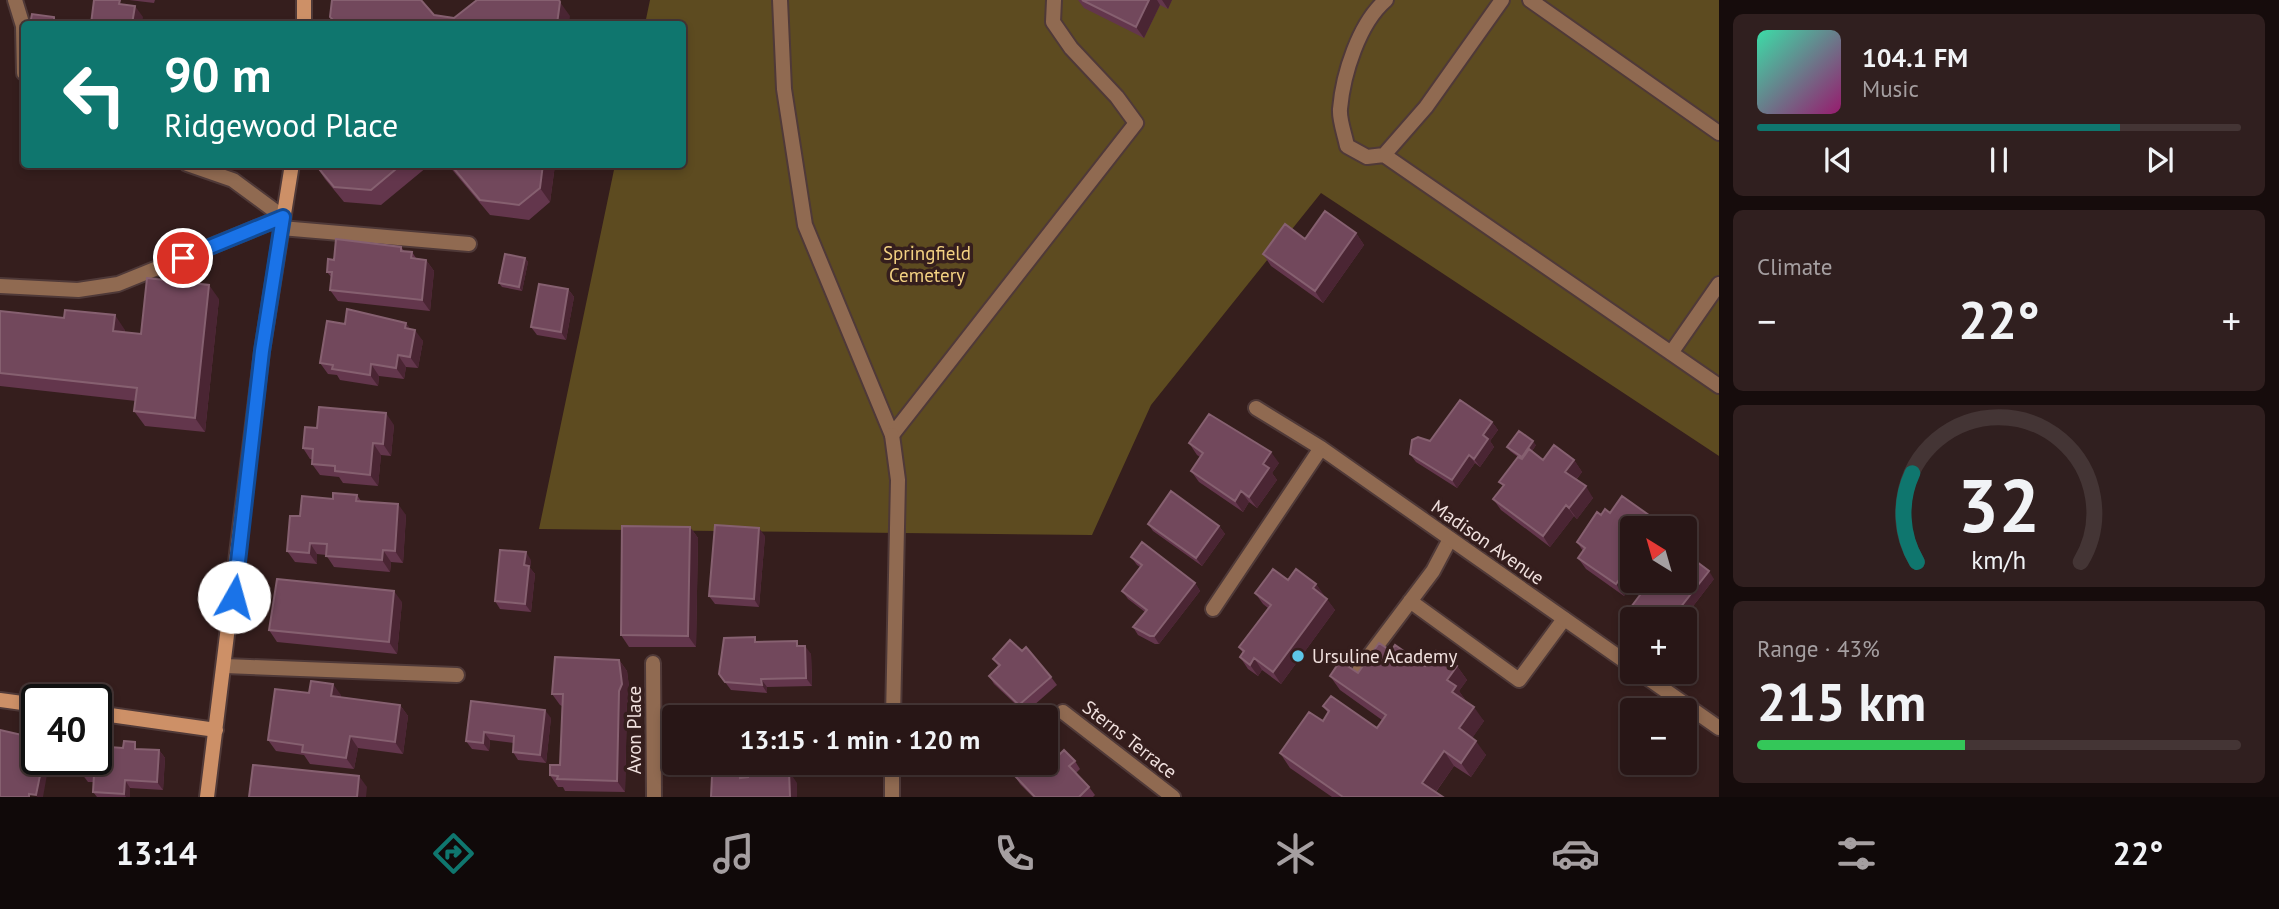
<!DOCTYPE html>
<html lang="en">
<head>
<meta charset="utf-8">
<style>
  :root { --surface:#281616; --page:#301f1f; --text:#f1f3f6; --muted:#a59fa1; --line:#443535; --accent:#0f766e }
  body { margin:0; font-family:"PT Sans",sans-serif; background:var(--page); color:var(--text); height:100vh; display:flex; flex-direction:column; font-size:26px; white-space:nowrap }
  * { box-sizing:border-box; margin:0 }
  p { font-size:23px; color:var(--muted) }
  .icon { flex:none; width:38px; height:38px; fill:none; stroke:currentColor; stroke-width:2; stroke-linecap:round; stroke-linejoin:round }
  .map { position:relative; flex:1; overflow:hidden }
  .drawer { display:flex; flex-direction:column; gap:14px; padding:14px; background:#160c0c; width:560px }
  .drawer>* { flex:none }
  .top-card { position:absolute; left:21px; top:21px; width:665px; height:147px; border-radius:7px; box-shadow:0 4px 10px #0003,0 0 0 2px var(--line); background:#0f766e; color:#fff; overflow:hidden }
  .needle { width:46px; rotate:323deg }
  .controls { position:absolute; left:1620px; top:516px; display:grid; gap:14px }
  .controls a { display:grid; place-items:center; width:77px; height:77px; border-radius:7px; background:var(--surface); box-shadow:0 4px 10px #0003,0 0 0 2px var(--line); font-size:35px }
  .speed { position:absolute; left:21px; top:684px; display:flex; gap:14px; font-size:35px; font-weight:700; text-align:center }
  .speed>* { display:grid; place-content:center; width:91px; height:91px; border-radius:50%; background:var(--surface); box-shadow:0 4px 10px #0003,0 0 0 2px var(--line); line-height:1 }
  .speed .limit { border:4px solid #111; border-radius:10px; background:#fff; color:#111 }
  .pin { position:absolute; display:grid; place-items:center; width:60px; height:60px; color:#fff; margin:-30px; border:4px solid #fff; border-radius:50%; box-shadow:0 2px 7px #0007 }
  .me { position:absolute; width:77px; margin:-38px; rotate:7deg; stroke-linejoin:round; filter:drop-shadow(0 0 5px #0008) }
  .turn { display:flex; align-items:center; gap:24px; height:147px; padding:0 28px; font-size:32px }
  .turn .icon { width:91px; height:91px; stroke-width:2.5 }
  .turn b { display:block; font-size:49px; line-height:60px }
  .big { font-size:52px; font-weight:600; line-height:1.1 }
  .drawer .tile { flex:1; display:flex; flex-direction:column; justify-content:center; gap:10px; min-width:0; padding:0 24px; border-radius:10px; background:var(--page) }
  .drawer .dial { align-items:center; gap:0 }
  .dial svg { height:182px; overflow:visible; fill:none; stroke:var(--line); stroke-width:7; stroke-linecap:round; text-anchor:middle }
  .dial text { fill:var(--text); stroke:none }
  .song { display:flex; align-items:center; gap:21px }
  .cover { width:84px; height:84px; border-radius:10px; background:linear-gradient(135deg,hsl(160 70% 55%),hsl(320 70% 35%)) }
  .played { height:7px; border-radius:4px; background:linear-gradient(90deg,var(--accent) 75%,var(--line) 75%) }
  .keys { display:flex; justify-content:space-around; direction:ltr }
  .heat { display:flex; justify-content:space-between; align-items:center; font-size:38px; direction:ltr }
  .charge { height:10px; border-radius:5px; background:linear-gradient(90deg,#34c759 43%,var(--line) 0) }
  .trip { position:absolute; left:662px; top:705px; width:396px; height:70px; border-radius:7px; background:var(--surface); box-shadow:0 4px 10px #0003,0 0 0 2px var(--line); font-weight:600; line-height:70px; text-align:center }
  .tabs { display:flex; height:112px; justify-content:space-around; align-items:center; background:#100909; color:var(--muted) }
  .tabs .icon { width:49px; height:49px }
  .tabs .on { color:var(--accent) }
  .tabs b { font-size:32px; color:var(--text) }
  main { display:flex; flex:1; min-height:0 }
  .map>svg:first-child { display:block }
</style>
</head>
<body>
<main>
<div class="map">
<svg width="1719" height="797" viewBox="0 0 1719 797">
  <rect width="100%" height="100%" fill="#351e1d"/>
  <path fill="#5d4b20" d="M650 0H1719V456L1321 193 1151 405 1092 535 539 529 615 165 682 164V24H645Z"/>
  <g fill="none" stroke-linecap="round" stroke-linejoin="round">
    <g stroke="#4f3938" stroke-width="18">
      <path id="lane" d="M780 0 784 89 805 225 892 435 1136 123 1117 97 1071 48 1053 22 1054 0
        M1386 0C1359 23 1343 74 1340 109 1339 120 1345 135 1347 146L1367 157 1384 155 1426 107 1502 0
        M1530 0 1719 133
        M1384 155 1719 386
        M281 228 469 244
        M1671 353 1719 284
        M1410 601 1519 680 1564 619
        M225 666 457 675
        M1360 668 1433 571 1450 539"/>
    </g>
    <g stroke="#4f3938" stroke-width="18">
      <path id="street" d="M15 0 23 26 24 73
        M187 164 233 180 283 217
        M0 286 78 290 118 284 283 217
        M1256 408 1321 448 1633 667
        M892 435 898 480 893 718
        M1213 609 1321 448
        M653 663 654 797
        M1639 672 1719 728
        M1063 712 1173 797
        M892 797V763"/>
    </g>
    <g stroke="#4f3938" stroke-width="18">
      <path id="secondary" d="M304 0V24
        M0 700 37 705
        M96 713 216 730
        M207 797 262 351 292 164"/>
    </g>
    <use href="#lane" stroke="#906a51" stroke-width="14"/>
    <use href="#street" stroke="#906a51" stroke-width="14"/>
    <use href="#secondary" stroke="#cd9067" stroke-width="14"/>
  </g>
  <path fill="#63364c" d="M129 0H155L154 3Z
    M1078 0H1172L1168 9 1160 5 1144 38 1084 8Z
    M315 164H554L555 165 550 202 529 220 490 215 449 166 427 167 381 205 344 202 325 179Z
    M1356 233 1364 245 1323 303 1271 266 1263 254 1305 239Z
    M401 247 405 252H412L416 258 426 260 434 271 430 311 338 301 330 290 332 278 327 272 334 260Z
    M525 258 528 262 522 291 502 287 499 283Z
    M568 289 574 297 566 340 537 335 531 327Z
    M219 299 205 432 145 426 134 411 136 401 0 386V311L125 330V332L141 334Z
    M406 323 410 329 423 341 418 368 406 367 404 379 379 376 378 386 340 380 337 375 328 374 320 363 345 324Z
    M1492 422 1498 430 1490 441 1494 447 1480 467 1475 463 1457 488 1416 462 1410 454 1430 441Z
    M394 425 391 456 381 455 378 486 343 483 339 477 320 475 312 464V459H310L303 448 317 428Z
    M1189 443 1279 463 1272 473 1277 480 1257 508 1249 502 1243 512 1199 482 1191 471 1200 457 1197 455Z
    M1536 445 1532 451 1543 460H1574L1582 472 1576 480 1593 498 1577 519 1574 516 1550 547 1501 510 1493 499 1503 486 1499 482 1518 457 1510 451 1507 447Z
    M357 495 361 501 406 515 403 563 391 562 390 572 334 567 326 555 317 554V564L295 562 287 551 300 516 333 499Z
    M1148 524 1219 526 1225 534 1202 566 1153 531Z
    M690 527 698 538 696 647H629L621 635Z
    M1633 528V581H1634L1624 596 1586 569 1578 558 1583 551 1577 542Z
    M765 536 759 607 715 604 709 596Z
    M1131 557 1195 583 1200 591 1159 644H1155L1138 635 1133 627 1145 612 1128 599 1122 591 1140 567 1137 565Z
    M531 560 530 568 535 574 531 612 500 609 495 601Z
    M1714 579 1687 614 1690 619 1643 620 1637 615 1631 607Z
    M1288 580 1316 584 1324 596 1335 610 1281 684 1262 670 1258 676 1248 669 1240 657 1243 653 1239 647 1268 608 1263 604 1255 593Z
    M402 602 397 654 277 642 269 630Z
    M759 642 800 646 811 654 812 686 767 687V693L731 690 719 674Z
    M1391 651 1425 666H1457L1467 680 1459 691 1466 701V702L1484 721 1472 738 1486 755 1471 777 1454 766 1436 792 1443 797H1332L1290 768 1280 753 1323 721 1328 713 1323 706 1377 728 1382 720 1340 690 1330 676 1358 673Z
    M993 659 1051 677 1057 685 1025 713 994 684 989 676 998 666Z
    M619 660 627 671 630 695 627 703 625 792 565 791 563 787H558L550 775 560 765 562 706 560 705 552 694Z
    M309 693 341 695V697L400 705 408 716 403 754 358 748 354 769 310 764 304 755 276 751 268 740Z
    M471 701 551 718 546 763 518 760 513 752 514 743 490 740 489 751 472 749 466 741Z
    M140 749 159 750 165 758 163 790 130 788V797H97L93 792 94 782H88L82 774Z
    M1058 756 1075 761 1080 769 1076 773 1089 787 1095 795 1093 797H1033L1020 784 1015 776Z
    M834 763V777L795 776 792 772Z
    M986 763H1016L1017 765 994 777Z"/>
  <path fill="#4a2533" d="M1149 0H1157L1160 5 1144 38 1136 27Z
    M1162 0H1172L1168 9Z
    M560 2 570 16 569 24H557Z
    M135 6 143 17 142 24H132Z
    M543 164 555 165 550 202 540 188Z
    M1356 233 1364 245 1323 303 1315 291Z
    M525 258 528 262 522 291 519 287Z
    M426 260 434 271 430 311 422 300Z
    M209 285 219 299 205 432 195 418Z
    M568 289 574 297 566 340 561 332Z
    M115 315 125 330 123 345 113 331Z
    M406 323 414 335 415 330 423 341 418 368 410 357 405 328Z
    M398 355 406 367 404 379 396 368Z
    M371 364 379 376 378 386 370 375Z
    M386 413 394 425 391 456 383 444Z
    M1492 422 1498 430 1490 441 1494 447 1480 467 1474 459 1483 435Z
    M1533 441 1536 445 1525 461 1522 457Z
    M373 443 381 455 378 486 370 475Z
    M1271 452 1279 463 1272 473 1277 480 1257 508 1249 497 1263 464Z
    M1469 455 1475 463 1457 488 1452 480Z
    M1574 460 1582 472 1573 483 1565 472Z
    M1586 486 1593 498 1577 519 1569 508Z
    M1241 491 1249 502 1243 512 1235 501Z
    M398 504 406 515 403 563 395 551Z
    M1566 505 1574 516 1550 547 1543 536Z
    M1653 518 1660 528H1646Z
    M1219 526 1225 534 1202 566 1196 558Z
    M690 527 698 538 696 647 688 636Z
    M759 528 765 536 759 607 754 599Z
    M310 543 317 554V564L309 553Z
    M383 550 391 562 390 572 382 560Z
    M526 552 531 560 530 568 535 574 531 612 525 604 524 565Z
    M1633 560V581H1634L1624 596 1616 584Z
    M1709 571 1714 579 1687 614 1690 619 1685 626V620H1678L1680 608Z
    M1195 583 1200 591 1159 644 1154 636Z
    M1316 584 1324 595 1321 599 1313 588Z
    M394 591 402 602 397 654 389 642Z
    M1327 599 1335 610 1281 684 1273 672Z
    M805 646 811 654 812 686 806 678Z
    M1254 658 1262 670 1258 676 1250 665Z
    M619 660 627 671 630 695 627 703 625 792 617 781Z
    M1457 666 1467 680 1459 691 1466 701 1462 706 1452 692 1447 680Z
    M761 679 767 687V693L762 685Z
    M333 684 341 695 339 707 331 696Z
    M400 705 408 716 403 754 395 742Z
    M1474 707 1484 721 1469 743 1459 728Z
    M764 709 769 717V718H763Z
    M545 710 551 718 546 763 540 755Z
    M484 732 490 740 489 751 483 743Z
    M22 735 28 743 27 751 21 743Z
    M350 736 358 748 354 769 346 758Z
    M1476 741 1486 755 1471 777 1461 763Z
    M31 744 36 752 34 766 28 758Z
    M159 750 165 758 163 790 157 782Z
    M1444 751 1454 766 1432 797 1422 783Z
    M43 761 48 769 43 797H37L36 795Z
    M831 763H834V777L831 773Z
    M740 770 748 781 740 778Z
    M789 771 797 783V797H790Z
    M359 776 367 787 366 797H357Z
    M125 780 130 788V797H126L124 794Z"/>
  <path fill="#72485c" stroke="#866070" stroke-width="2" d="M94 0H120L119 4 135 6 132 24H30L32 14 54 17V21L91 24Z
    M332 0H421L434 15 454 18 477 0H559L560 2 557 24H337L330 17Z
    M1082 0H1149L1136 27Z
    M315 164H402L371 190 334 187Z
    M450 164H543L540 188 519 205 480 200Z
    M1325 211 1356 233 1315 291 1263 254 1285 224 1305 239Z
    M336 239 401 247V251L412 252 411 258 426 260 422 300 330 290 332 272H327L328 259 334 260Z
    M505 254 525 258 519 287 499 283Z
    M147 278 209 285 195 418 134 411 137 388 0 373V311L64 318 65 310 115 315 113 331 141 334Z
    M539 284 568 289 561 332 531 327Z
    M347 309 406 323 405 328 415 330 410 357 398 355 396 368 371 364 370 375 332 369 333 365 320 363 327 321 345 324Z
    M1460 400 1492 422 1483 435 1488 439 1474 459 1469 455 1452 480 1410 454 1412 440 1418 437 1430 441Z
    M319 407 386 413 383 444 373 443 370 475 335 471V466L312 464 313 449 303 448 305 427 317 428Z
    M1209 414 1271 452 1263 464 1269 468 1249 497 1241 491 1235 501 1191 471 1203 453 1189 443Z
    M1519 431 1533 441 1522 457 1507 447Z
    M1554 445 1574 460 1565 472 1586 486 1569 508 1566 505 1543 536 1493 499 1504 485 1499 482 1518 457 1522 459 1529 449 1543 460Z
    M1171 491 1219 526 1196 558 1148 524Z
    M333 493 357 495 356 501 398 504 395 551 383 550 382 560 326 556 327 544 310 543 309 553 287 551 290 516H300L302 496 333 499Z
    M1622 496 1653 518 1646 528H1633V560L1616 584 1578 558 1585 548 1577 542 1597 512 1601 515 1605 509 1610 513Z
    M715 525 759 528 754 599 709 596Z
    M622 526 690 527 688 636 621 635Z
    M1142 542 1195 583 1154 636H1150L1133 627 1147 610 1122 591 1142 565 1131 557Z
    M500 550 526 552 524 565 529 566 525 604 495 601Z
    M1685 553 1709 571 1680 608 1685 611 1678 620H1648L1631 607 1649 583V581H1685Z
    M1273 569 1288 580 1296 569 1316 584 1313 588 1327 599 1273 672 1254 658 1250 665 1240 657 1244 651 1239 647 1271 605 1255 593Z
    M277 579 394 591 389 642 269 630Z
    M755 637V642L797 641V646H805L806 678 761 679 762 685 725 682 719 674 724 638Z
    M1010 640 1022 651 1026 647 1051 677 1019 705 989 676 1000 665 993 659Z
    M1379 643 1391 651 1395 645 1425 666 1436 651 1457 666 1447 680 1456 686 1452 692 1474 707 1459 728 1476 741 1461 763 1444 751 1422 783 1443 797H1343L1280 753 1309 712 1323 721 1329 711 1323 706 1331 696 1377 728 1386 715 1330 676 1340 661 1358 673Z
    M555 657 619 660 622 684 619 691 617 781 557 779 558 776 550 775V765H560L563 694H552Z
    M311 681 333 684 331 696 400 705 395 742 350 736 346 758 302 752 303 745 268 740 275 689 309 693Z
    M471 701 545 710 540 755 513 752 514 736 484 732 483 743 466 741Z
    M719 706 764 709 763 718H712V710H718Z
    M0 730 22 735 21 743 31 744 28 758 43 761 36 795 29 794V797H0Z
    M124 741 135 742V749L159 750 157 782 125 780 124 794 93 792 94 775 82 774 84 760H96V746L123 748Z
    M1050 748 1058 756 1064 750 1075 761 1069 766 1089 787 1079 797H1035L1015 776 1028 763H1045V754Z
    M792 763H831V773L792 772Z
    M986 763H1010L991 773Z
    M253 765 359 776 357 797H249Z
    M731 770H740V778L748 777V771H789L790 797H711L712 776H731Z"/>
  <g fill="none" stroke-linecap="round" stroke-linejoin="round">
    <g stroke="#114b97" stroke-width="18">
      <path id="route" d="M183 258 283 217 262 351 234 597"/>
    </g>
    <use href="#route" stroke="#1a73e8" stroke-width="12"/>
  </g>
  <circle fill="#5dc7e8" stroke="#351e1d" stroke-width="2.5" cx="1298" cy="656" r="7"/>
  <g text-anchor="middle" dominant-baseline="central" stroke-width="7" stroke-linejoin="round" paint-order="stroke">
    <g font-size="19" fill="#f3d182" stroke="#351e1d">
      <text x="927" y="253">Springfield<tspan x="927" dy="22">Cemetery</tspan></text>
    </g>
    <g font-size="19" fill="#f0e0de" stroke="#351e1d">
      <text transform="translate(1488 542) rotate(35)">Madison Avenue</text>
      <text transform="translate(634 730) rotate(-90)">Avon Place</text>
      <text transform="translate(1130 739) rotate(38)">Sterns Terrace</text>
    </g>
    <g font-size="19" fill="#f0e0de" stroke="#351e1d" text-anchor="start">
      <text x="1312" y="656">Ursuline Academy</text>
    </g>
  </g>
</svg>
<div class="controls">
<a><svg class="needle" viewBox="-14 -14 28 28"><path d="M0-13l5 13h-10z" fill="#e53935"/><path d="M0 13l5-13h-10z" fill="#a59fa1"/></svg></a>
<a>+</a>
<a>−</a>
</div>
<div class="speed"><div class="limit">40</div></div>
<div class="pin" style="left:183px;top:258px;background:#d93025"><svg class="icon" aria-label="arrive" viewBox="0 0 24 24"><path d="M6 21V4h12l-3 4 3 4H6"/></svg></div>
<svg class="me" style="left:234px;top:597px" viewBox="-20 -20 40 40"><circle r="19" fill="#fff"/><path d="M0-13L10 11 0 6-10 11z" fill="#1a73e8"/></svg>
<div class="trip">13:15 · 1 min · 120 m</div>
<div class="top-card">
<div class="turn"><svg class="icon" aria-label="left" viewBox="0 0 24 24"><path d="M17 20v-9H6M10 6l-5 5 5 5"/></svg><div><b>90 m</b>Ridgewood Place</div></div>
</div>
</div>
<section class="drawer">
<div class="tile">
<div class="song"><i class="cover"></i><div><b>104.1 FM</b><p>Music</p></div></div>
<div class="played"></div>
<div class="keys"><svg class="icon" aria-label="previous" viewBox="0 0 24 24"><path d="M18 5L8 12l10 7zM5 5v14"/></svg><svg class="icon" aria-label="pause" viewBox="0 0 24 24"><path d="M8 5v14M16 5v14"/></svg><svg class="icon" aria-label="next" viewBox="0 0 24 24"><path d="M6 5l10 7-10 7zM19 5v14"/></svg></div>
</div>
<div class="tile"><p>Climate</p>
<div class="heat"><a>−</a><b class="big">22°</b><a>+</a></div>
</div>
<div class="tile dial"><svg viewBox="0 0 100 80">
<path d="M14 69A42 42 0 1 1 86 69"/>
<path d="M14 69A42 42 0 0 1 12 30" stroke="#0f766e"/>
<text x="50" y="56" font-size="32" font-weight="700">32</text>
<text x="50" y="72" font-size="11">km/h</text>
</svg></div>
<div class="tile"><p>Range · 43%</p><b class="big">215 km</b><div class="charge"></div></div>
</section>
</main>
<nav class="tabs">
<b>13:14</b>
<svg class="icon on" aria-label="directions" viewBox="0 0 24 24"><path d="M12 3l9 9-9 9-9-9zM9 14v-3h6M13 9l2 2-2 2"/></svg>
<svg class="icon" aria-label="music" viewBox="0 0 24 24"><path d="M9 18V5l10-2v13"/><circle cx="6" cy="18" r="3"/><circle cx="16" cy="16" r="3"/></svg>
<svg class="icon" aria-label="phone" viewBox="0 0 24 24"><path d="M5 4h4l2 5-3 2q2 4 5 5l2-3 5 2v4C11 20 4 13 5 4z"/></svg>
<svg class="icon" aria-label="climate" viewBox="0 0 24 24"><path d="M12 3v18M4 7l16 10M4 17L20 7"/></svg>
<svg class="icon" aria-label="car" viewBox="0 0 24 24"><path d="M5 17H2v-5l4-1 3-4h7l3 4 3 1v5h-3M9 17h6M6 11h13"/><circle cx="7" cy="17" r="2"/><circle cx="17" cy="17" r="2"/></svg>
<svg class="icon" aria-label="filters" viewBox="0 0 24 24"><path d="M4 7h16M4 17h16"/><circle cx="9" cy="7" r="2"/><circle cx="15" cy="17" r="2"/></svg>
<b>22°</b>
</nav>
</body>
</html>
